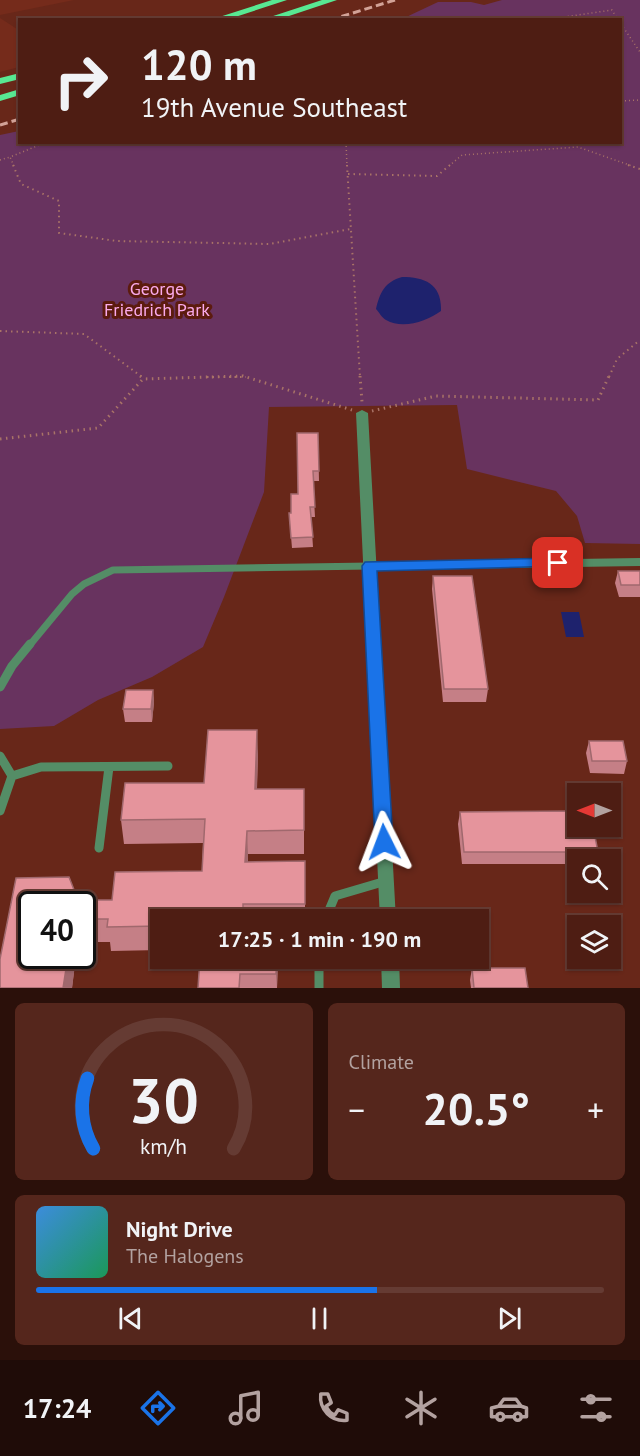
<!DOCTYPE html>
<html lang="en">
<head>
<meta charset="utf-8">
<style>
  :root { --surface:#4e1d13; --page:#55261c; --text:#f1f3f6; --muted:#b3a2a0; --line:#653b33; --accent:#1a73e8 }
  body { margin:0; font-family:"PT Sans",sans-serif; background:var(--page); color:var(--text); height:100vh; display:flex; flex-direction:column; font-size:22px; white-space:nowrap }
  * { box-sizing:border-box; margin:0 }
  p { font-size:20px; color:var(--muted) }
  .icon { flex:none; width:33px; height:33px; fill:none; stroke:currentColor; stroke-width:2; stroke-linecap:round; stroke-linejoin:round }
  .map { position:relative; height:988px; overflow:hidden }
  .drawer { display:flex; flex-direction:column; gap:15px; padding:15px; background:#2b100a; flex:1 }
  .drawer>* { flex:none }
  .guide { position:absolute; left:18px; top:18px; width:604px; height:126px; border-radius:0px; box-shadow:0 2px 4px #0004,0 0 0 2px var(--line); background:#4e1d13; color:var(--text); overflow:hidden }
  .needle { width:39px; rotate:270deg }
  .fabs { position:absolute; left:567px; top:783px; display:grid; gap:12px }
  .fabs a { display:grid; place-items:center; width:54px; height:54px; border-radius:0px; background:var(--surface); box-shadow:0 2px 4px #0004,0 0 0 2px var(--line); font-size:30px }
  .speed { position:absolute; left:18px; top:891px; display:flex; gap:12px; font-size:30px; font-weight:700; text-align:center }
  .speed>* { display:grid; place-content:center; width:78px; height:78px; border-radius:50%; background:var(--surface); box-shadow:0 2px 4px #0004,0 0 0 2px var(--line); line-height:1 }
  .speed .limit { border:3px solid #111; border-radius:9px; background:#fff; color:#111 }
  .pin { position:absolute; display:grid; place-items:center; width:51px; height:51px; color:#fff; margin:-26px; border-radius:12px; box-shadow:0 3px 9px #0006 }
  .me { position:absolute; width:66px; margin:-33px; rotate:357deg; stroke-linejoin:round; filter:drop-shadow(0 0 4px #0008) }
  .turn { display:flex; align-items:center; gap:21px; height:126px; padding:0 24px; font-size:27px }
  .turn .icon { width:78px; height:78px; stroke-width:2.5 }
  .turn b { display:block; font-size:42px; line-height:51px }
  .big { font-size:45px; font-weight:700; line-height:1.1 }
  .drawer .widget { flex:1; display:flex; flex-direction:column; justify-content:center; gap:9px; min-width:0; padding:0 21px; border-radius:9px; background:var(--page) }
  .drawer .dial { align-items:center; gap:0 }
  .dial svg { height:156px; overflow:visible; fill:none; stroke:var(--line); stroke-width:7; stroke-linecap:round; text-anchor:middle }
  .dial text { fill:var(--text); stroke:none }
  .song { display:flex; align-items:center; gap:18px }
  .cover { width:72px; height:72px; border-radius:9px; background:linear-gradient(135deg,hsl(210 70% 55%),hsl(150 70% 35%)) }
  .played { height:6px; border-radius:3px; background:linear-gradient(90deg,var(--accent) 60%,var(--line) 60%) }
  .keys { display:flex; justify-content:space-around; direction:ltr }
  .heat { display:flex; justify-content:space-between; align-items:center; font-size:33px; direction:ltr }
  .drawer .tiles { flex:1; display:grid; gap:15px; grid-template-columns:1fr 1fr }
  .widget:last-child { grid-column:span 2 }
  .trip { position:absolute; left:150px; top:909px; width:339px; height:60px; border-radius:0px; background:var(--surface); box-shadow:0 2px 4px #0004,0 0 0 2px var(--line); font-weight:700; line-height:60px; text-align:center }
  .menu { display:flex; height:96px; justify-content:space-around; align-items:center; background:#1f0c08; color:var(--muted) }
  .menu .icon { width:42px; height:42px }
  .menu .on { color:var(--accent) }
  .menu b { font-size:27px; color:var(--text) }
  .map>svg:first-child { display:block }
</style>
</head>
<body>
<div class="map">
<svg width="640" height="988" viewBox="0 0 640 988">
  <rect width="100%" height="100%" fill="#682719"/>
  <path fill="#752b1b" d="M0 0H74L0 15Z
    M0 18 20 31 19 67 0 72Z"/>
  <path fill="#68335f" d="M502 0H640V544L585 543 577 516 556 491 467 469 457 405 269 407 264 492 224 597 203 647 152 677 98 700 54 726 0 729V135L19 131 20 142H621V20L402 19 438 2H471L484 5Z"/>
  <path fill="#1e226d" d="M402 277C425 277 442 284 441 311 427 321 403 330 386 320 382 318 379 312 376 309 380 292 385 282 402 277Z
    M561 612H579L584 637H566Z"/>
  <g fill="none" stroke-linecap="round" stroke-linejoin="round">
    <path stroke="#a97367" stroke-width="1.5" stroke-dasharray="1 3" stroke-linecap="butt" d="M544 20 612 10 618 20
      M621 24 640 52
      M621 101 640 100
      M346 142 347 166
      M0 160 10 157
      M14 166 10 157 47 142
      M449 166 462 155 578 147 632 166"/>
    <path stroke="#a97367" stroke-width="2" stroke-dasharray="1.5 4" stroke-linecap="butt" d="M13 165 21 184 59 201V233L117 241 269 244 351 229
      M347 165 360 377
      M628 165 640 169
      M348 174 437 176 450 165
      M0 331 84 334 142 377
      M207 377H246
      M609 377 617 359 640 340"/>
    <path stroke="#a97367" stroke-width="3" stroke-dasharray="1.5 4.5" stroke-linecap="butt" d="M140 376 143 378
      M360 376 362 402
      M372 411 436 396 598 400 609 376
      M0 439 98 428 143 379 243 376 352 410"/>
    <path stroke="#548d66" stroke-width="7" d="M29 646 72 594 84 584 113 570 370 566"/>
    <path stroke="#548d66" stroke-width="9" d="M0 687 12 666 30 644
      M0 756 12 776
      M0 811 12 776 41 767 168 766
      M99 848 109 767
      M325 920 335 896 386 881
      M319 958V988"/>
    <path fill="#548d66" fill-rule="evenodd" d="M640 558V566L370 570 364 566 370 562Z"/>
    <path fill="#548d66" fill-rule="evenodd" d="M362 410 368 413 396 920H380L356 413Z
      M381 958H399L400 988H382Z"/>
    <path fill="#58e892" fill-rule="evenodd" d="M272 0H287L226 20H210Z
      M322 0H337L277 20H261Z
      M20 73V79L0 84V78Z
      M20 89V95L0 101V95Z"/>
    <path stroke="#d2a297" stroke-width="3" stroke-dasharray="8 4" stroke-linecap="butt" d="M330 20 395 0
      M0 125 20 119"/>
  </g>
  <path fill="#c57f86" d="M318 433 319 481H313L315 517H311L313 547 292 548 289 513H291Z
    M618 571H640V597H619L615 583Z
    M433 576 488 689 486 702H443L432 589Z
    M153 690 154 702 152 722H125L123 709Z
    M589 741 627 761 624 774 590 773 586 753Z
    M258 753 257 789H304V854H248V862L305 861V920H160V950L111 951 110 942H82V904L32 956H76L72 988H0L78 900H112L202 871 203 843 124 844 121 820 204 783Z
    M460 812 598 852 596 860H578V864H462L458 824Z
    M200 958H278L277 988H198Z
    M472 968 528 988H471L470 980Z"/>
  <path fill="#a0686d" d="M153 690 154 702 152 722 151 709Z
    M257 730 258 753 256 813 255 789Z
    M247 831 248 854 247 885 245 862Z
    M68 956H76L72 988H63Z
    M277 958H278L277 988 276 974Z"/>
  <path fill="#e5949c" stroke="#a0686d" stroke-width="1.5" d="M297 433H318L319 471H313L315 507H310L313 537 291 538 289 513H291V494H298Z
    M618 571H640V585H621Z
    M433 576H472L488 689H444Z
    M126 690H153L151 709H123Z
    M208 730H257L255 789H304V830L247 831 245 862 305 861V904H243V920H160V926L107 927 108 919H82V904H32V956H68L63 988H0V959L16 878 69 877 78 900H112L115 872 202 871 205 819 121 820 125 783H204Z
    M589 741H623L627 761H592Z
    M578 811V826H593L598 852H464L460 812Z
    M200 958H277L276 974H240L239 988H198Z
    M472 968H525L528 988H474Z"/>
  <path fill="#1a73e8" stroke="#114b97" stroke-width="1.5" d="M558 558 564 559 566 563 564 566 377 571 393 842 390 847 384 849 378 847 375 842 362 566 365 562Z"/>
  <g text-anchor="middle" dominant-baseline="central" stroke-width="6" stroke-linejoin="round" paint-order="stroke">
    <g font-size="18" fill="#fbaaec" stroke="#5c1b0e">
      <text x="157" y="288">George<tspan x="157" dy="21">Friedrich Park</tspan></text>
    </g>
  </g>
</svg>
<div class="fabs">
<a><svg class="needle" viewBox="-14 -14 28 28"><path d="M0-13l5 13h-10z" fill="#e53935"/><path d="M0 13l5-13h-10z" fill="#b3a2a0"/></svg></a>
<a><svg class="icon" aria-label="search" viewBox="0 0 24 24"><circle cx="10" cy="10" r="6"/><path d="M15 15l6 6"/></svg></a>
<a><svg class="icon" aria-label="layers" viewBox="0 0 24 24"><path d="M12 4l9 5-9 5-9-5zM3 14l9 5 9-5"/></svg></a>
</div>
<div class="speed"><div class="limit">40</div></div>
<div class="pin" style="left:558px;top:563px;background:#d93025"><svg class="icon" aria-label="arrive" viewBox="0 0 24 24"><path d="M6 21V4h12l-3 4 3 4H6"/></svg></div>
<svg class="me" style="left:384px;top:842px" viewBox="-20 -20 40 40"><path d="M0-17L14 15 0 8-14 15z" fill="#1a73e8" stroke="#fff" stroke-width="4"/></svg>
<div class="trip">17:25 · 1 min · 190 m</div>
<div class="guide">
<div class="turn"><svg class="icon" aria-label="right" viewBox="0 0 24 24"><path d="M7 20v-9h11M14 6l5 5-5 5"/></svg><div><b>120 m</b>19th Avenue Southeast</div></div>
</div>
</div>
<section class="drawer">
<div class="tiles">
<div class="widget dial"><svg viewBox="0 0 100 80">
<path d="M14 69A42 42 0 1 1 86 69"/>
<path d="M14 69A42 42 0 0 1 11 33" stroke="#1a73e8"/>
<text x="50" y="56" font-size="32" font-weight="700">30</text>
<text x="50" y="72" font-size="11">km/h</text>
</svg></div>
<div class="widget"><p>Climate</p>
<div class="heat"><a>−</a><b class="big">20.5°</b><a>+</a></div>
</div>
<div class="widget">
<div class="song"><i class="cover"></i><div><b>Night Drive</b><p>The Halogens</p></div></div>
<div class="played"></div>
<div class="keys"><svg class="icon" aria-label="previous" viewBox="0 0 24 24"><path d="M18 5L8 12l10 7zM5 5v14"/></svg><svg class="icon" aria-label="pause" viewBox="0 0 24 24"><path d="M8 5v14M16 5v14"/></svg><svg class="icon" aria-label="next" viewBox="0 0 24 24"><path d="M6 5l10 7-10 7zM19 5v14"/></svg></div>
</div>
</div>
</section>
<nav class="menu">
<b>17:24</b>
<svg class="icon on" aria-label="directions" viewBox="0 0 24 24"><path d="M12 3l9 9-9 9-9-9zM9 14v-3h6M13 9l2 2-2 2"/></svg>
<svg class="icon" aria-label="music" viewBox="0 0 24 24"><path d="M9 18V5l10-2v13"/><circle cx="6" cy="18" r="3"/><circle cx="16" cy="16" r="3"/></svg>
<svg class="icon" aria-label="phone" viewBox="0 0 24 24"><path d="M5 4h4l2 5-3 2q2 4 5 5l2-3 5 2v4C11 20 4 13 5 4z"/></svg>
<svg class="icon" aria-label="climate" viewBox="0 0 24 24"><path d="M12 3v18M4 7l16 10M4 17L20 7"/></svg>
<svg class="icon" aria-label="car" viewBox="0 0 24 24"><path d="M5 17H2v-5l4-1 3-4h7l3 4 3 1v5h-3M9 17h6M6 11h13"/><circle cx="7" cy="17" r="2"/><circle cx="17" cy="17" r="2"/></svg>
<svg class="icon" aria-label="filters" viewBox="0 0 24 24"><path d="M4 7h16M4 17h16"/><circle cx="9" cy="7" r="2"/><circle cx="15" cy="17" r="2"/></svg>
</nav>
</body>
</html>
